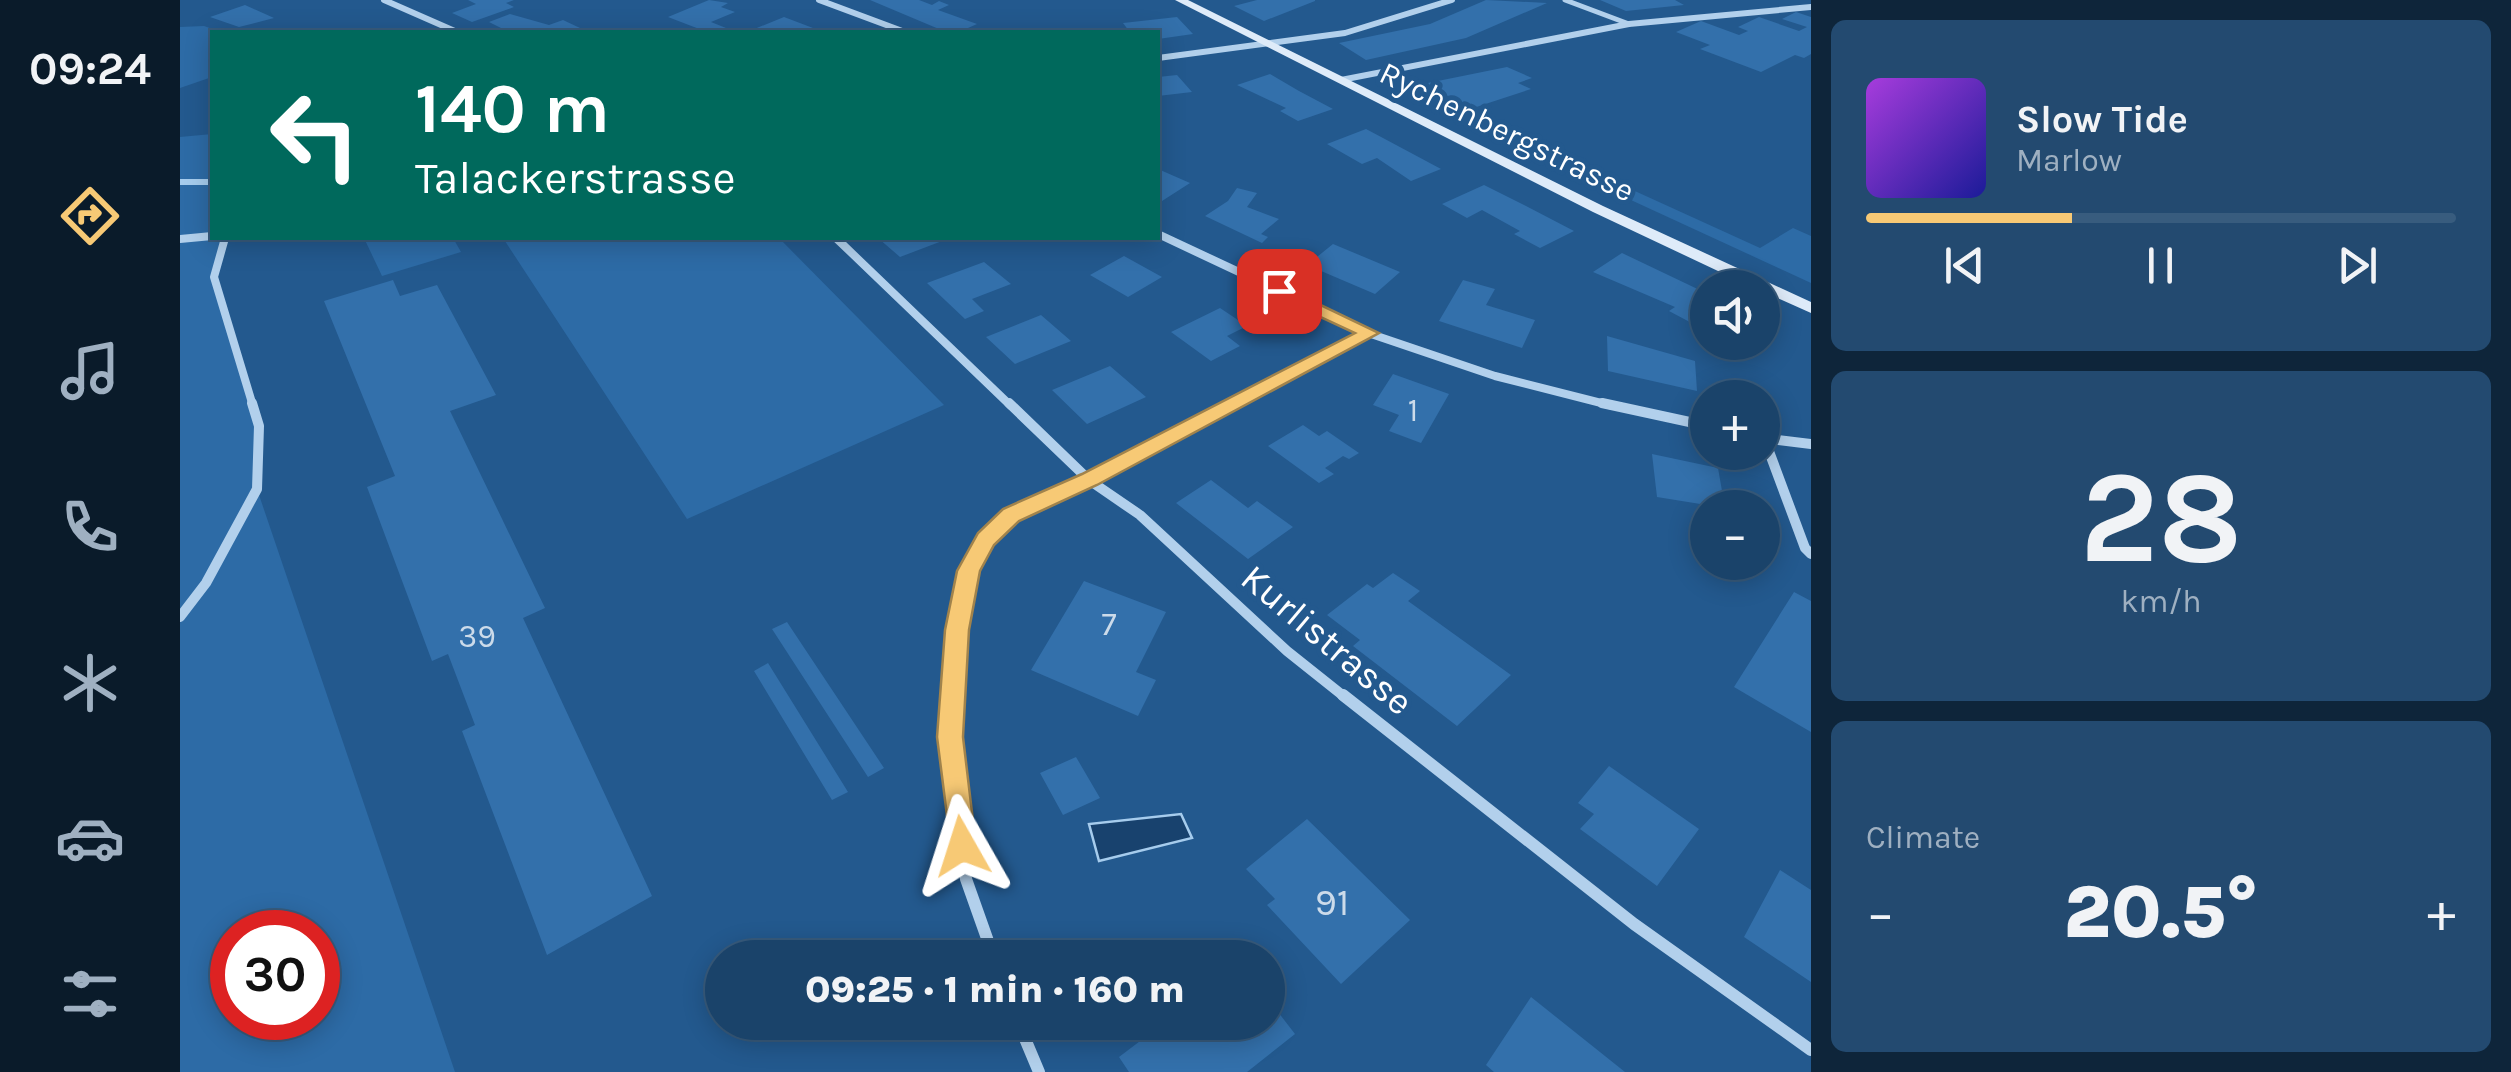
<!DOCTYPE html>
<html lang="en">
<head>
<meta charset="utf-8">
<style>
  :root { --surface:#1a436a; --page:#234a70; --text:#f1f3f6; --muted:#9fb0c1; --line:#385c7e; --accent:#f7c975 }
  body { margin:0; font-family:Karla,sans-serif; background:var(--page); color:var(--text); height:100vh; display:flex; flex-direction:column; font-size:38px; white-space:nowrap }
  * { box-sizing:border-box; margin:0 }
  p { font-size:32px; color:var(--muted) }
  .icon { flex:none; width:55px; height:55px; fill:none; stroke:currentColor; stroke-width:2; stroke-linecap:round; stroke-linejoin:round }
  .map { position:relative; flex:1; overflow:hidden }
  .side { display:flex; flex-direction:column; gap:20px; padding:20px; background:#0e253a; width:700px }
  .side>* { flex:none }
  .top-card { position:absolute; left:30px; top:30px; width:950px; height:210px; border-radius:0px; box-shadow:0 5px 25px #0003,0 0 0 2px var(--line); background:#00695c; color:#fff; overflow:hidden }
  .fabs { position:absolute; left:1510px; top:270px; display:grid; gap:20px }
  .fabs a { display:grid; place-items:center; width:90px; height:90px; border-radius:50%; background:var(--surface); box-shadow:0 5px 25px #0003,0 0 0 2px var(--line); font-size:50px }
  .speed { position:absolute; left:30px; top:910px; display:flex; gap:20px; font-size:50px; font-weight:700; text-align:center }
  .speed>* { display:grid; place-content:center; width:130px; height:130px; border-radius:50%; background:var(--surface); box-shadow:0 5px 25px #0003,0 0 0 2px var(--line); line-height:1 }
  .speed .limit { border:15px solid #d22; background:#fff; color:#111 }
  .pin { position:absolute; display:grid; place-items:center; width:85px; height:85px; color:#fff; margin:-42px; border-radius:20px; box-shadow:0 5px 15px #0006 }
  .me { position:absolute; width:110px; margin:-55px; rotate:354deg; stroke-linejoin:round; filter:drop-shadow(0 0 8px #0008) }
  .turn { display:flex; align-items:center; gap:35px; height:210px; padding:0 40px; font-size:45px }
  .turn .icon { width:130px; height:130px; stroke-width:2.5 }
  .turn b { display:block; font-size:70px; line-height:85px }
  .big { font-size:75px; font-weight:800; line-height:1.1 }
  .side .widget { flex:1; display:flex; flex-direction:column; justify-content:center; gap:15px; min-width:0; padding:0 35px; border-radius:15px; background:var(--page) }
  .side .dial { align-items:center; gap:0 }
  .dial b { font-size:130px; line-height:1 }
  .song { display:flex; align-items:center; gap:30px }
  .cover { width:120px; height:120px; border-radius:15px; background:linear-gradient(135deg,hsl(280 70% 55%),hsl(240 70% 35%)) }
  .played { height:10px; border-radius:5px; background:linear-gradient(90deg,var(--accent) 35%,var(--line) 35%) }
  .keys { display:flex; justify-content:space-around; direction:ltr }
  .heat { display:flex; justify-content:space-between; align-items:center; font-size:55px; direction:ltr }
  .trip { position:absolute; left:525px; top:940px; width:580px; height:100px; border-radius:50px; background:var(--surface); box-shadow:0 5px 25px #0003,0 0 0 2px var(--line); font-weight:800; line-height:100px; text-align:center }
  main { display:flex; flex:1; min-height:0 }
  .tabs { display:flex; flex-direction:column; width:180px; justify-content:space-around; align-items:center; background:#0a1b2a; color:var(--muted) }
  .tabs .icon { width:70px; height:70px }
  .tabs .on { color:var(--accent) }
  .tabs b { font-size:45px; color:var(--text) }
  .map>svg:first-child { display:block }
</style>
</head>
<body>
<main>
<nav class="tabs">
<b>09:24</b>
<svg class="icon on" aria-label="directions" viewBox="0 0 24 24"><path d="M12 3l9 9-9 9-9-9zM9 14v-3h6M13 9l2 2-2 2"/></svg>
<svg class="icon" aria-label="music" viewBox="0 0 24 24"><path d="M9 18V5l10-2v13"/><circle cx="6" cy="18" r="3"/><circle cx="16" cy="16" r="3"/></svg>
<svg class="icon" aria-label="phone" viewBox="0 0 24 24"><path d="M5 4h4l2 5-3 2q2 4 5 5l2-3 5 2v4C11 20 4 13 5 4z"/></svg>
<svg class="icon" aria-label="climate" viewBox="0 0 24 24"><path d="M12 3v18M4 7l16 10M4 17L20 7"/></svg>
<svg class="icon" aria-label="car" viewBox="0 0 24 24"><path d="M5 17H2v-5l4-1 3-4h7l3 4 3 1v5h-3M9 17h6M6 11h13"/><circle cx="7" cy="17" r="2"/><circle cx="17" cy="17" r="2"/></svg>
<svg class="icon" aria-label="filters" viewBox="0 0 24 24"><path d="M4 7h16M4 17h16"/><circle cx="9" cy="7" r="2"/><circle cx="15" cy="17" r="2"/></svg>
</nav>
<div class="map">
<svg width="1631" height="1072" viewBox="0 0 1631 1072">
  <rect width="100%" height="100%" fill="#23598e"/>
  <path fill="#2d6ba6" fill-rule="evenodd" d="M24 26 41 32H32V77L0 88V27Z
    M1321 130 1580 248 1613 228 1631 236V283L1310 135Z
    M32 134V238H45L34 277 79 426 77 489 275 1072H0V137ZM52 932H138V1018H52Z
    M184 238H273L281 252 202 276Z
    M323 238H352L355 241 367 238H599L764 405 507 519Z"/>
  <path fill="#18426e" stroke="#a6cced" stroke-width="2.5" d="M1001 814 1012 838 919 861 909 824Z"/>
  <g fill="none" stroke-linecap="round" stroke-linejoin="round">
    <path fill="#a6cced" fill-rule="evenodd" d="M0 179H32V185H0Z"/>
  </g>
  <path fill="#3370ab" d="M288 0H334L326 3 334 7 292 22 272 13 296 4Z
    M529 0 548 3 541 7 555 12 531 22 546 28 527 32 488 17Z
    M690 0H739L752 5 759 1 769 5 758 10 797 24 779 32H766Z
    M1077 0H1135V1L1084 21 1054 6Z
    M1306 0 1367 3 1286 38 1186 60 1159 43 1250 24Z
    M1420 0H1495L1504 5 1446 11Z
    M65 5 94 18 59 27 30 17Z
    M1616 12 1631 17V54L1624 58 1615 55 1581 72 1520 49 1530 45 1496 32 1521 21 1559 35 1568 31 1558 27 1579 17 1619 31 1627 27 1602 19Z
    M330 14 369 25 383 20 400 28 388 32H314L323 29 309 22Z
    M604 17 633 28 623 32H567Z
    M997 17 1013 34 978 39V32L949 31 943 23Z
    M1327 67 1352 78 1338 83 1351 89 1281 112 1247 95 1254 92 1238 85Z
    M1090 74 1119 91 1153 109 1118 121 1100 111 1106 108 1057 85Z
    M997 75 1012 92 978 96V77Z
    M1186 129 1203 138 1261 169 1231 181 1197 158 1182 164 1147 144Z
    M978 169 1010 183 982 201 978 199Z
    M1304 185 1346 206 1394 231 1360 248 1334 234 1340 231 1302 210 1287 218 1262 204Z
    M1057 188 1077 193 1067 207 1099 219 1081 234 1088 237 1082 243 1025 216 1048 201Z
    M698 238H770L720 257Z
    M1153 244 1220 272 1195 294 1127 265Z
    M1442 253 1528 294V323L1521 328 1489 311 1495 307 1413 272Z
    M944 256 982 277 948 297 910 275Z
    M804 262 831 284 792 299 804 311 785 319 747 283Z
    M213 280 220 296 257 285 316 395 270 411 365 608 343 618 472 896 367 955 282 731 295 725 268 654 252 661 187 487 215 476 144 301Z
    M1283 280 1315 289 1306 305 1355 320 1342 348 1259 321Z
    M1040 308 1067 326 1047 336 1060 346 1031 361 991 332Z
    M861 315 891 341 835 364 806 337Z
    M1427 336 1515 361 1517 391 1428 371Z
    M930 366 966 397 907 424 872 390Z
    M1213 374 1269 394 1241 443 1209 431 1219 415 1193 405Z
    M1123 425 1139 436 1147 431 1179 453 1169 459 1163 456 1145 468 1154 474 1139 483 1088 446Z
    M1472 454 1538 468 1545 508 1477 497Z
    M1031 480 1068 508 1077 501 1113 527 1068 559 996 503Z
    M1213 573 1240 591 1228 601 1331 675 1277 726 1173 646 1180 640 1147 615 1187 584 1193 588Z
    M904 581 986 612 956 672 976 680 958 716 851 670Z
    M1614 592 1631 601V732L1554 687Z
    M607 622 704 768 688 777 592 629Z
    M588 663 668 792 652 800 574 671Z
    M896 757 920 798 883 815 860 773Z
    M1429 766 1519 829 1477 886 1400 829 1414 814 1398 803Z
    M1127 819 1230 920 1161 984 1087 905 1095 899 1066 869Z
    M1600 870 1631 890V982L1564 937Z
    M1351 997 1445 1072H1314L1306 1065Z
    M1088 999 1115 1034 1067 1072H949L939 1057 972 1032 965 1022H1088Z"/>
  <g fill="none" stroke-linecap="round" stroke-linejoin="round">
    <path stroke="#b2d0ec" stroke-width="5" d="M1385 0 1449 24"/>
    <path stroke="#b2d0ec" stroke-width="6" d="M204 0 277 32
      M639 0 725 32
      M978 58 1165 33 1272 0
      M1161 80 1449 24 1631 7"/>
    <path stroke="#b2d0ec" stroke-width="8" d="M978 234 1191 334 1315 376 1433 406
      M45 238 34 277 73 406
      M656 238 831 406
      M0 239 32 236
      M1052 406 1190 333"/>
    <path stroke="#b2d0ec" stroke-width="10" d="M829 403 909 480 960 515 1107 651 1166 698
      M1422 403 1528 426
      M1582 438 1631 444
      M1584 438 1625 548 1631 554
      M0 617 26 583 77 489 79 426 72 403
      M771 698 780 605 791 566 808 537 844 509 1057 403"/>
    <path stroke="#b2d0ec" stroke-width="12" d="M771 695 776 801 786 879 814 958
      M1163 695 1454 924 1631 1050
      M838 1022 859 1072"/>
    <path fill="#deebf9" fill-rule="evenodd" d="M995 0H1008L1423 206 1631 302V313L1582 291V288H1574L1413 212Z"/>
  </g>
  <path fill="#f7c975" stroke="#a1834c" stroke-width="2.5" d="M1099 285 1199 333 917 485 839 521 814 545 800 571 789 630 783 737 796 846 792 855 782 859 772 855 757 737 765 630 777 571 798 533 823 509 902 474 1175 333 1093 295V287Z"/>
  <g text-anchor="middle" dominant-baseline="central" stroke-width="10" stroke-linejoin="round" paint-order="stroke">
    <g font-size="32" fill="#fff" stroke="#23598e">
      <text transform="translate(1327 132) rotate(26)">Rychenbergstrasse</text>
    </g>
    <g font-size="32" fill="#ccdbea">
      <text x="1233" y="410">1</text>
      <text x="929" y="624">7</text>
      <text x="297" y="636">39</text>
    </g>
    <g font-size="38" fill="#fff" stroke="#23598e">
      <text transform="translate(1147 640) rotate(40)">Kurlistrasse</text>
    </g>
    <g font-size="38" fill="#ccdbea">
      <text x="1152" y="902">91</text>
    </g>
  </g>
</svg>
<div class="fabs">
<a><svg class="icon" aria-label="sound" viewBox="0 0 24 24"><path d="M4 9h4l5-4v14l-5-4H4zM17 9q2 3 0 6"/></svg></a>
<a>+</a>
<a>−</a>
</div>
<div class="speed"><div class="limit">30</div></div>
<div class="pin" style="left:1099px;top:291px;background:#d93025"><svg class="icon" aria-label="arrive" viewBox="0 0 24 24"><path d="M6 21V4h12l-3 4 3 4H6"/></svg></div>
<svg class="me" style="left:782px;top:846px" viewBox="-20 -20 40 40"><path d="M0-17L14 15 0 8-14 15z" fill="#f7c975" stroke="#fff" stroke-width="4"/></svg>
<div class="trip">09:25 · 1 min · 160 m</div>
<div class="top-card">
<div class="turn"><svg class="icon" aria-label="left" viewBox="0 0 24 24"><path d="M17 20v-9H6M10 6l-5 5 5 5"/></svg><div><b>140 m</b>Talackerstrasse</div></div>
</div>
</div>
<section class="side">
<div class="widget">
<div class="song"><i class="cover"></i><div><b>Slow Tide</b><p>Marlow</p></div></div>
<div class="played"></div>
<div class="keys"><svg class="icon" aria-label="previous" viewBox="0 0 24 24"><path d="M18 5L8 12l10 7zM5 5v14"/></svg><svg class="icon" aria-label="pause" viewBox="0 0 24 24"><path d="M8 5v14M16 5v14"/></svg><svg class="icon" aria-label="next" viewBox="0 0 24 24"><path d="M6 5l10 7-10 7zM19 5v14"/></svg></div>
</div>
<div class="widget dial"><b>28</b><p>km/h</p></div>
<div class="widget"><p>Climate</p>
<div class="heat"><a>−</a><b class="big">20.5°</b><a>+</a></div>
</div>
</section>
</main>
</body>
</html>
